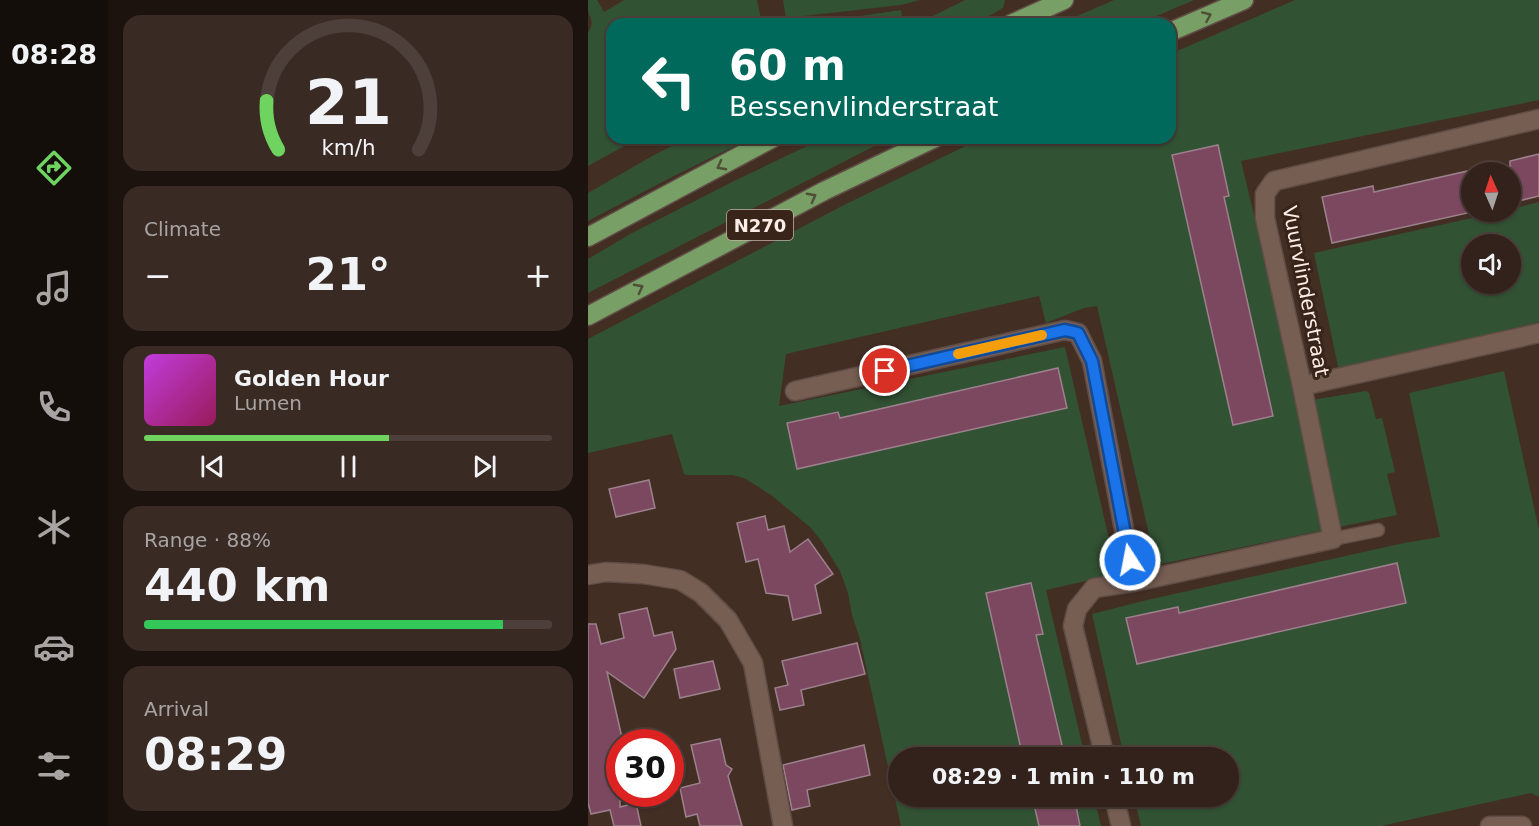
<!DOCTYPE html>
<html lang="en">
<head>
<meta charset="utf-8">
<style>
  :root { --surface:#32221b; --page:#3a2a24; --text:#f1f3f6; --muted:#a8a4a3; --line:#4d3f3a; --accent:#6fd360 }
  body { margin:0; font-family:"DejaVu Sans",sans-serif; background:var(--page); color:var(--text); height:100vh; display:flex; flex-direction:column; font-size:22px; white-space:nowrap }
  * { box-sizing:border-box; margin:0 }
  p { font-size:20px; color:var(--muted) }
  .icon { flex:none; width:33px; height:33px; fill:none; stroke:currentColor; stroke-width:2; stroke-linecap:round; stroke-linejoin:round }
  .map { position:relative; flex:1; overflow:hidden }
  .drawer { display:flex; flex-direction:column; gap:15px; padding:15px; background:#1c130f; width:480px }
  .drawer>* { flex:none }
  .guide { position:absolute; left:18px; top:18px; width:570px; height:126px; border-radius:18px; box-shadow:0 2px 4px #0004,0 0 0 2px var(--line); background:#00695c; color:#fff; overflow:hidden }
  .needle { width:39px; rotate:357deg }
  .controls { position:absolute; left:873px; top:162px; display:grid; gap:12px }
  .controls a { display:grid; place-items:center; width:60px; height:60px; border-radius:50%; background:var(--surface); box-shadow:0 2px 4px #0004,0 0 0 2px var(--line); font-size:30px }
  .speed { position:absolute; left:18px; top:729px; display:flex; gap:12px; font-size:30px; font-weight:700; text-align:center }
  .speed>* { display:grid; place-content:center; width:78px; height:78px; border-radius:50%; background:var(--surface); box-shadow:0 2px 4px #0004,0 0 0 2px var(--line); line-height:1 }
  .speed .limit { border:9px solid #d22; background:#fff; color:#111 }
  .pin { position:absolute; display:grid; place-items:center; width:51px; height:51px; color:#fff; margin:-26px; border:3px solid #fff; border-radius:50%; box-shadow:0 2px 6px #0007 }
  .me { position:absolute; width:66px; margin:-33px; rotate:349deg; stroke-linejoin:round; filter:drop-shadow(0 0 4px #0008) }
  .turn { display:flex; align-items:center; gap:21px; height:126px; padding:0 24px; font-size:27px }
  .turn .icon { width:78px; height:78px; stroke-width:2.5 }
  .turn b { display:block; font-size:42px; line-height:51px }
  .big { font-size:45px; font-weight:700; line-height:1.1 }
  .drawer .card { flex:1; display:flex; flex-direction:column; justify-content:center; gap:9px; min-width:0; padding:0 21px; border-radius:18px; background:var(--page) }
  .drawer .dial { align-items:center; gap:0 }
  .dial svg { height:156px; overflow:visible; fill:none; stroke:var(--line); stroke-width:7; stroke-linecap:round; text-anchor:middle }
  .dial text { fill:var(--text); stroke:none }
  .song { display:flex; align-items:center; gap:18px }
  .cover { width:72px; height:72px; border-radius:9px; background:linear-gradient(135deg,hsl(290 70% 55%),hsl(330 70% 35%)) }
  .played { height:6px; border-radius:3px; background:linear-gradient(90deg,var(--accent) 60%,var(--line) 60%) }
  .keys { display:flex; justify-content:space-around; direction:ltr }
  .heat { display:flex; justify-content:space-between; align-items:center; font-size:33px; direction:ltr }
  .charge { height:9px; border-radius:4px; background:linear-gradient(90deg,#34c759 88%,var(--line) 0) }
  .trip { position:absolute; left:300px; top:747px; width:351px; height:60px; border-radius:30px; background:var(--surface); box-shadow:0 2px 4px #0004,0 0 0 2px var(--line); font-weight:700; line-height:60px; text-align:center }
  main { display:flex; flex:1; min-height:0 }
  .tab-bar { display:flex; flex-direction:column; width:108px; justify-content:space-around; align-items:center; background:#140e0b; color:var(--muted) }
  .tab-bar .icon { width:42px; height:42px }
  .tab-bar .current { color:var(--accent) }
  .tab-bar b { font-size:27px; color:var(--text) }
  .map>svg:first-child { display:block }
</style>
</head>
<body>
<main>
<nav class="tab-bar">
<b>08:28</b>
<svg class="icon current" aria-label="directions" viewBox="0 0 24 24"><path d="M12 3l9 9-9 9-9-9zM9 14v-3h6M13 9l2 2-2 2"/></svg>
<svg class="icon" aria-label="music" viewBox="0 0 24 24"><path d="M9 18V5l10-2v13"/><circle cx="6" cy="18" r="3"/><circle cx="16" cy="16" r="3"/></svg>
<svg class="icon" aria-label="phone" viewBox="0 0 24 24"><path d="M5 4h4l2 5-3 2q2 4 5 5l2-3 5 2v4C11 20 4 13 5 4z"/></svg>
<svg class="icon" aria-label="climate" viewBox="0 0 24 24"><path d="M12 3v18M4 7l16 10M4 17L20 7"/></svg>
<svg class="icon" aria-label="car" viewBox="0 0 24 24"><path d="M5 17H2v-5l4-1 3-4h7l3 4 3 1v5h-3M9 17h6M6 11h13"/><circle cx="7" cy="17" r="2"/><circle cx="17" cy="17" r="2"/></svg>
<svg class="icon" aria-label="filters" viewBox="0 0 24 24"><path d="M4 7h16M4 17h16"/><circle cx="9" cy="7" r="2"/><circle cx="15" cy="17" r="2"/></svg>
</nav>
<section class="drawer">
<div class="card dial"><svg viewBox="0 0 100 80">
<path d="M14 69A42 42 0 1 1 86 69"/>
<path d="M14 69A42 42 0 0 1 8 44" stroke="#6fd360"/>
<text x="50" y="56" font-size="32" font-weight="700">21</text>
<text x="50" y="72" font-size="11">km/h</text>
</svg></div>
<div class="card"><p>Climate</p>
<div class="heat"><a>−</a><b class="big">21°</b><a>+</a></div>
</div>
<div class="card">
<div class="song"><i class="cover"></i><div><b>Golden Hour</b><p>Lumen</p></div></div>
<div class="played"></div>
<div class="keys"><svg class="icon" aria-label="previous" viewBox="0 0 24 24"><path d="M18 5L8 12l10 7zM5 5v14"/></svg><svg class="icon" aria-label="pause" viewBox="0 0 24 24"><path d="M8 5v14M16 5v14"/></svg><svg class="icon" aria-label="next" viewBox="0 0 24 24"><path d="M6 5l10 7-10 7zM19 5v14"/></svg></div>
</div>
<div class="card"><p>Range · 88%</p><b class="big">440 km</b><div class="charge"></div></div>
<div class="card"><p>Arrival</p><b class="big">08:29</b></div>
</section>
<div class="map">
<svg width="951" height="826" viewBox="0 0 951 826">
  <rect width="100%" height="100%" fill="#432e24"/>
  <path fill="#325234" fill-rule="evenodd" d="M0 0H9L16 12 36 0H169L174 24H24V138H51L0 166V33C7 22 2 20 0 10 0 7 0 3 0 0Z
    M195 0H332L313 5 198 18Z
    M377 0H417L415 8 387 24H329Z
    M526 0H606L550 24H471Z
    M707 0H951V100L653 161 711 402 778 391 781 393 788 419 794 418 807 472 799 474 809 515 568 565 509 306 496 308 458 323 451 296 198 354 191 406 477 347 529 574 458 590 497 757 310 758V796L506 797 513 826H313L272 639 264 615 260 593 252 571 234 542 223 528 183 495 156 478 144 475H100L96 474 84 434 0 453V339L256 205 394 138H582V54Z
    M313 10 314 17 301 24H219Z
    M100 138H163L80 179 0 221V193L66 155Z
    M236 138H302L0 293V259L44 233 146 181Z
    M951 202V322L751 371 726 253 911 212H922L923 209ZM884 244H922V284H884Z
    M916 371 951 530V797L943 793 793 826H553L546 797 640 796V758L536 757 504 614 559 600 816 543 852 537 821 393Z"/>
  <path fill="#7b4860" stroke="#9c818c" stroke-width="1.5" d="M630 145 641 196 636 197 685 416 645 425 584 155Z
    M951 154V196L922 203V161Z
    M884 170V212L744 243 734 197 785 186 786 192Z
    M470 368 479 408 209 469 199 423 250 412 252 418Z
    M61 480 67 508 28 517 21 489Z
    M177 516 180 530 196 526 202 552 220 539 245 574 227 585 233 613 205 620 200 596 178 593 170 559 158 562 149 523Z
    M809 563 818 603 549 664 538 618 590 607 591 613Z
    M443 583 455 634 448 635 477 758H435L398 593Z
    M59 608 66 636 84 632 88 649 56 698 19 672 35 742H32V807L48 803 53 826H26L22 810 3 814 0 803V624H8L13 644 36 638 31 614Z
    M269 643 277 674 213 690 216 705 192 710 187 688 200 685 194 661Z
    M125 661 132 689 92 698 86 669Z
    M132 739 138 765 144 769 140 776 154 826H112L109 814 98 817 92 788 112 783 103 745Z
    M276 745 282 775 219 790 222 806 204 810 195 765Z
    M444 796H486L492 826H451Z"/>
  <g fill="none" stroke-linecap="round" stroke-linejoin="round">
    <g stroke="#604d46" stroke-width="15">
      <path id="lane" d="M745 539 790 530"/>
    </g>
    <g stroke="#604d46" stroke-width="21">
      <path id="street" d="M714 386 951 333
        M207 391 477 330 490 333 504 361 546 582 506 588 489 609 485 626 517 758
        M0 575 18 572 55 574 92 580 113 593 140 620 165 663 195 826
        M546 582 745 539 714 386 677 218V194L686 181 951 119
        M526 796 533 826
        M902 826H934"/>
    </g>
    <g stroke="#604d46" stroke-width="21">
      <path id="primary" d="M423 24 476 0
        M582 32 656 0
        M0 237 185 138
        M0 316 236 191 347 138"/>
    </g>
    <use href="#lane" stroke="#765e53" stroke-width="12"/>
    <use href="#street" stroke="#765e53" stroke-width="18"/>
    <use href="#primary" stroke="#779f66" stroke-width="18"/>
  </g>
  <defs><path id="oneway-chevron" d="M-2-3.5L2.5 0L-2 3.5" fill="none" stroke-width="1.6" stroke-linecap="round" stroke-linejoin="round" transform="scale(1.5)"/></defs>
  <g stroke="#4f4f35">
    <use href="#oneway-chevron" transform="translate(619 16) rotate(-24)"/>
    <use href="#oneway-chevron" transform="translate(133 166) rotate(152)"/>
    <use href="#oneway-chevron" transform="translate(224 197) rotate(-28)"/>
    <use href="#oneway-chevron" transform="translate(51 288) rotate(-28)"/>
  </g>
  <g fill="none" stroke-linecap="round" stroke-linejoin="round">
    <g stroke="#114b97" stroke-width="15">
      <path id="route" d="M297 371 477 330 490 333 504 361 542 560"/>
    </g>
    <use href="#route" stroke="#1a73e8" stroke-width="10"/>
    <path stroke="#f59e0b" stroke-width="10" d="M370 354 454 335"/>
  </g>
  <g text-anchor="middle" dominant-baseline="central" stroke-width="6" stroke-linejoin="round" paint-order="stroke">
    <rect fill="#39241a" stroke="#c2b1aa" stroke-width="1.5" x="139" y="210" width="66" height="30" rx="4.5"/>
    <g font-size="18" font-weight="bold" fill="#fcede7">
      <text x="172" y="225">N270</text>
    </g>
    <g font-size="20" fill="#fcede7" stroke="#39241a">
      <text transform="translate(718 291) rotate(79)">Vuurvlinderstraat</text>
    </g>
  </g>
</svg>
<div class="controls">
<a><svg class="needle" viewBox="-14 -14 28 28"><path d="M0-13l5 13h-10z" fill="#e53935"/><path d="M0 13l5-13h-10z" fill="#a8a4a3"/></svg></a>
<a><svg class="icon" aria-label="sound" viewBox="0 0 24 24"><path d="M4 9h4l5-4v14l-5-4H4zM17 9q2 3 0 6"/></svg></a>
</div>
<div class="speed"><div class="limit">30</div></div>
<div class="pin" style="left:297px;top:371px;background:#d93025"><svg class="icon" aria-label="arrive" viewBox="0 0 24 24"><path d="M6 21V4h12l-3 4 3 4H6"/></svg></div>
<svg class="me" style="left:542px;top:560px" viewBox="-20 -20 40 40"><circle r="17" fill="#1a73e8" stroke="#fff" stroke-width="3"/><path d="M0-11L8 9 0 5-8 9z" fill="#fff"/></svg>
<div class="trip">08:29 · 1 min · 110 m</div>
<div class="guide">
<div class="turn"><svg class="icon" aria-label="left" viewBox="0 0 24 24"><path d="M17 20v-9H6M10 6l-5 5 5 5"/></svg><div><b>60 m</b>Bessenvlinderstraat</div></div>
</div>
</div>
</main>
</body>
</html>
